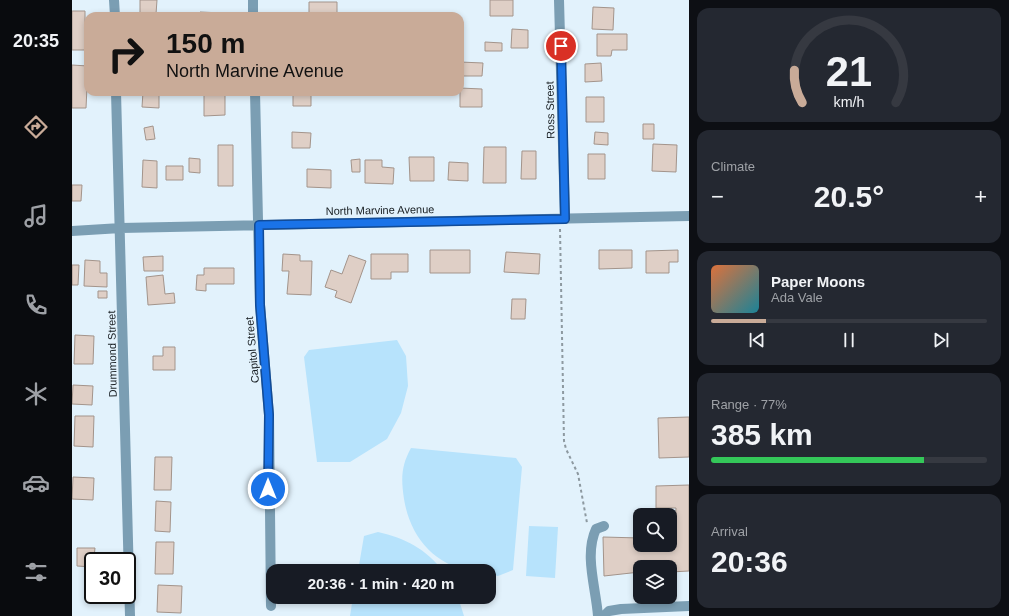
<!DOCTYPE html>
<html lang="en">
<head>
<meta charset="utf-8">
<style>
  :root { --surface:#171b24; --page:#242831; --text:#f1f3f6; --muted:#9ea1a6; --line:#363941; --accent:#c9ab98 }
  body { margin:0; font-family:Helvetica,sans-serif; background:var(--page); color:var(--text); height:100vh; display:flex; flex-direction:column; font-size:15px; white-space:nowrap }
  * { box-sizing:border-box; margin:0 }
  p { font-size:13px; color:var(--muted) }
  .icon { flex:none; width:22px; height:22px; fill:none; stroke:currentColor; stroke-width:2; stroke-linecap:round; stroke-linejoin:round }
  .map { position:relative; flex:1; overflow:hidden }
  .sheet { display:flex; flex-direction:column; gap:8px; padding:8px; background:#0d0f14; width:320px }
  .sheet>* { flex:none }
  .hud { position:absolute; left:12px; top:12px; width:380px; height:84px; border-radius:12px; box-shadow:0 2px 6px #0003; background:#c9ab98; color:#111; overflow:hidden }
  .buttons { position:absolute; left:561px; top:508px; display:grid; gap:8px }
  .buttons a { display:grid; place-items:center; width:44px; height:44px; border-radius:8px; background:var(--surface); box-shadow:0 2px 6px #0003; font-size:20px }
  .speed { position:absolute; left:12px; top:552px; display:flex; gap:8px; font-size:20px; font-weight:700; text-align:center }
  .speed>* { display:grid; place-content:center; width:52px; height:52px; border-radius:50%; background:var(--surface); box-shadow:0 2px 6px #0003; line-height:1 }
  .speed .limit { border:2px solid #111; border-radius:6px; background:#fff; color:#111 }
  .pin { position:absolute; display:grid; place-items:center; width:34px; height:34px; color:#fff; margin:-17px; border:2px solid #fff; border-radius:50%; box-shadow:0 1px 4px #0007 }
  .me { position:absolute; width:44px; margin:-22px; rotate:0deg; stroke-linejoin:round; filter:drop-shadow(0 0 3px #0008) }
  .turn { display:flex; align-items:center; gap:14px; height:84px; padding:0 16px; font-size:18px }
  .turn .icon { width:52px; height:52px; stroke-width:2.5 }
  .turn b { display:block; font-size:28px; line-height:34px }
  .big { font-size:30px; font-weight:800; line-height:1.1 }
  .sheet .widget { flex:1; display:flex; flex-direction:column; justify-content:center; gap:6px; min-width:0; padding:0 14px; border-radius:12px; background:var(--page) }
  .sheet .dial { align-items:center; gap:0 }
  .dial svg { height:104px; overflow:visible; fill:none; stroke:var(--line); stroke-width:7; stroke-linecap:round; text-anchor:middle }
  .dial text { fill:var(--text); stroke:none }
  .song { display:flex; align-items:center; gap:12px }
  .cover { width:48px; height:48px; border-radius:6px; background:linear-gradient(135deg,hsl(20 70% 55%),hsl(190 70% 35%)) }
  .played { height:4px; border-radius:2px; background:linear-gradient(90deg,var(--accent) 20%,var(--line) 20%) }
  .keys { display:flex; justify-content:space-around; direction:ltr }
  .heat { display:flex; justify-content:space-between; align-items:center; font-size:22px; direction:ltr }
  .charge { height:6px; border-radius:3px; background:linear-gradient(90deg,#34c759 77%,var(--line) 0) }
  .trip { position:absolute; left:194px; top:564px; width:230px; height:40px; border-radius:12px; background:var(--surface); box-shadow:0 2px 6px #0003; font-weight:800; line-height:40px; text-align:center }
  main { display:flex; flex:1; min-height:0 }
  .menu { display:flex; flex-direction:column; width:72px; justify-content:space-around; align-items:center; background:#090b0e; color:var(--muted) }
  .menu .icon { width:28px; height:28px }
  .menu .on { color:var(--accent) }
  .menu b { font-size:18px; color:var(--text) }
  .map>svg:first-child { display:block }
</style>
</head>
<body>
<main>
<nav class="menu">
<b>20:35</b>
<svg class="icon on" aria-label="directions" viewBox="0 0 24 24"><path d="M12 3l9 9-9 9-9-9zM9 14v-3h6M13 9l2 2-2 2"/></svg>
<svg class="icon" aria-label="music" viewBox="0 0 24 24"><path d="M9 18V5l10-2v13"/><circle cx="6" cy="18" r="3"/><circle cx="16" cy="16" r="3"/></svg>
<svg class="icon" aria-label="phone" viewBox="0 0 24 24"><path d="M5 4h4l2 5-3 2q2 4 5 5l2-3 5 2v4C11 20 4 13 5 4z"/></svg>
<svg class="icon" aria-label="climate" viewBox="0 0 24 24"><path d="M12 3v18M4 7l16 10M4 17L20 7"/></svg>
<svg class="icon" aria-label="car" viewBox="0 0 24 24"><path d="M5 17H2v-5l4-1 3-4h7l3 4 3 1v5h-3M9 17h6M6 11h13"/><circle cx="7" cy="17" r="2"/><circle cx="17" cy="17" r="2"/></svg>
<svg class="icon" aria-label="filters" viewBox="0 0 24 24"><path d="M4 7h16M4 17h16"/><circle cx="9" cy="7" r="2"/><circle cx="15" cy="17" r="2"/></svg>
</nav>
<div class="map">
<svg width="617" height="616" viewBox="0 0 617 616">
  <rect width="100%" height="100%" fill="#e2f2fc"/>
  <path fill="#b7e3fc" d="M325 340 334 356 336 386 329 413 315 439 278 462H245L232 357 237 350Z
    M339 448 444 458 450 467 441 570 426 576 417 574V571C411 571 404 572 398 571 361 564 338 536 332 499 329 479 329 466 339 448Z
    M457 526 486 527 483 578 454 576Z
    M306 532C333 538 354 549 371 571H286L292 536Z
    M281 597H386L392 616H278Z"/>
  <path fill="#dfcfc6" stroke="#a3948b" d="M68 0H85L84 14H68Z
    M418 0H441V16H418Z
    M237 2H265V16L237 15Z
    M521 7 542 8 541 30 520 29Z
    M0 11H13V50H0Z
    M128 12 150 13V16H128Z
    M440 29 456 30V48H439Z
    M525 34H555V50H540L539 56H525Z
    M413 42 430 43V51H413Z
    M388 62 411 63 410 76H388Z
    M529 63 530 81 513 82V64Z
    M0 65 16 66 14 108H0Z
    M388 88 410 89V107H388Z
    M71 92H87V108L70 107Z
    M132 92H153V115L132 116Z
    M221 92H239V106H221Z
    M514 97H532V122H514Z
    M571 124H582V139H571Z
    M81 126 83 139 74 140 72 128Z
    M220 132 239 133 238 148H220Z
    M523 132 536 133V145L522 144Z
    M581 144 605 145 604 172 580 171Z
    M146 145H161V186H146Z
    M412 147H434V183H411Z
    M450 151H464V179H449Z
    M516 154H533V179H516Z
    M337 157H362V181H338Z
    M117 158 128 159V173L117 172Z
    M288 159V172H280L279 160Z
    M71 160 85 161V188L70 187Z
    M293 160H310V167L322 168 321 184 293 183Z
    M377 162 396 163V181L376 180Z
    M94 166H111V180H94Z
    M235 169 259 170V188L235 187Z
    M0 185H10L9 201H0Z
    M358 250H398V273H358Z
    M527 250H560V268L527 269Z
    M606 250V262H597V273H574V251Z
    M434 252 468 254 467 274 432 272Z
    M211 254 228 255V261H240L239 295 215 294 217 271H210Z
    M299 254H336V272H319V279H299Z
    M277 255 294 261 279 303 263 297 265 291 253 287 259 270 270 274Z
    M91 256V271H72L71 257Z
    M13 260 28 261V273H35V287L12 286Z
    M0 265H7L6 285H0Z
    M132 268H162V284H134V291L124 290 125 275H132Z
    M91 275 93 294 102 293 103 303 76 305 74 277Z
    M26 291H35V298H26Z
    M440 299H454L453 319H439Z
    M3 335 22 336 21 364H2Z
    M91 347H103V370H81V356H91Z
    M1 385 21 386 20 405 0 404Z
    M3 416H22L21 447 2 446Z
    M617 417V457L587 458 586 418Z
    M83 457H100L99 490H82Z
    M1 477 22 478 21 500 0 499Z
    M617 485V571L598 572V567H568V572L532 576 531 537 568 538V545H598V537H603L604 508H584V486Z
    M84 501 99 502 98 532 83 531Z
    M84 542H102L101 574H83Z
    M5 548H23L21 567 5 566Z
    M86 585 110 586 109 613 85 612Z"/>
  <g fill="none" stroke-linecap="round" stroke-linejoin="round">
    <path stroke="#8d99a0" stroke-width="2" stroke-dasharray="3 3" stroke-linecap="butt" d="M488 229 492 441 494 449 506 474 515 523"/>
    <path stroke="#7b9eb3" stroke-width="10" d="M42 0 43 16
      M181 0V16
      M487 0 493 219
      M44 92 58 616
      M183 92 188 305 197 415 199 606
      M0 231 49 228 617 216
      M526 616C524 588 512 555 524 529L532 526
      M532 616 537 611 549 609 617 606"/>
  </g>
  <g fill="none" stroke-linecap="round" stroke-linejoin="round">
    <g stroke="#114b97" stroke-width="10">
      <path id="route" d="M196 489 197 415 188 305 187 225 493 219 489 46"/>
    </g>
    <use href="#route" stroke="#1a73e8" stroke-width="7"/>
  </g>
  <g text-anchor="middle" dominant-baseline="central" stroke-width="3" stroke-linejoin="round" paint-order="stroke">
    <g font-size="11" fill="#171d21" stroke="#e2f2fc">
      <text transform="translate(478 110) rotate(-91)">Ross Street</text>
      <text transform="translate(308 210) rotate(-1)">North Marvine Avenue</text>
      <text transform="translate(180 350) rotate(-95)">Capitol Street</text>
      <text transform="translate(40 354) rotate(-91)">Drummond Street</text>
    </g>
  </g>
</svg>
<div class="buttons">
<a><svg class="icon" aria-label="search" viewBox="0 0 24 24"><circle cx="10" cy="10" r="6"/><path d="M15 15l6 6"/></svg></a>
<a><svg class="icon" aria-label="layers" viewBox="0 0 24 24"><path d="M12 4l9 5-9 5-9-5zM3 14l9 5 9-5"/></svg></a>
</div>
<div class="speed"><div class="limit">30</div></div>
<div class="pin" style="left:489px;top:46px;background:#d93025"><svg class="icon" aria-label="arrive" viewBox="0 0 24 24"><path d="M6 21V4h12l-3 4 3 4H6"/></svg></div>
<svg class="me" style="left:196px;top:489px" viewBox="-20 -20 40 40"><circle r="17" fill="#1a73e8" stroke="#fff" stroke-width="3"/><path d="M0-11L8 9 0 5-8 9z" fill="#fff"/></svg>
<div class="trip">20:36 · 1 min · 420 m</div>
<div class="hud">
<div class="turn"><svg class="icon" aria-label="right" viewBox="0 0 24 24"><path d="M7 20v-9h11M14 6l5 5-5 5"/></svg><div><b>150 m</b>North Marvine Avenue</div></div>
</div>
</div>
<section class="sheet">
<div class="widget dial"><svg viewBox="0 0 100 80">
<path d="M14 69A42 42 0 1 1 86 69"/>
<path d="M14 69A42 42 0 0 1 8 44" stroke="#c9ab98"/>
<text x="50" y="56" font-size="32" font-weight="700">21</text>
<text x="50" y="72" font-size="11">km/h</text>
</svg></div>
<div class="widget"><p>Climate</p>
<div class="heat"><a>−</a><b class="big">20.5°</b><a>+</a></div>
</div>
<div class="widget">
<div class="song"><i class="cover"></i><div><b>Paper Moons</b><p>Ada Vale</p></div></div>
<div class="played"></div>
<div class="keys"><svg class="icon" aria-label="previous" viewBox="0 0 24 24"><path d="M18 5L8 12l10 7zM5 5v14"/></svg><svg class="icon" aria-label="pause" viewBox="0 0 24 24"><path d="M8 5v14M16 5v14"/></svg><svg class="icon" aria-label="next" viewBox="0 0 24 24"><path d="M6 5l10 7-10 7zM19 5v14"/></svg></div>
</div>
<div class="widget"><p>Range · 77%</p><b class="big">385 km</b><div class="charge"></div></div>
<div class="widget"><p>Arrival</p><b class="big">20:36</b></div>
</section>
</main>
</body>
</html>
